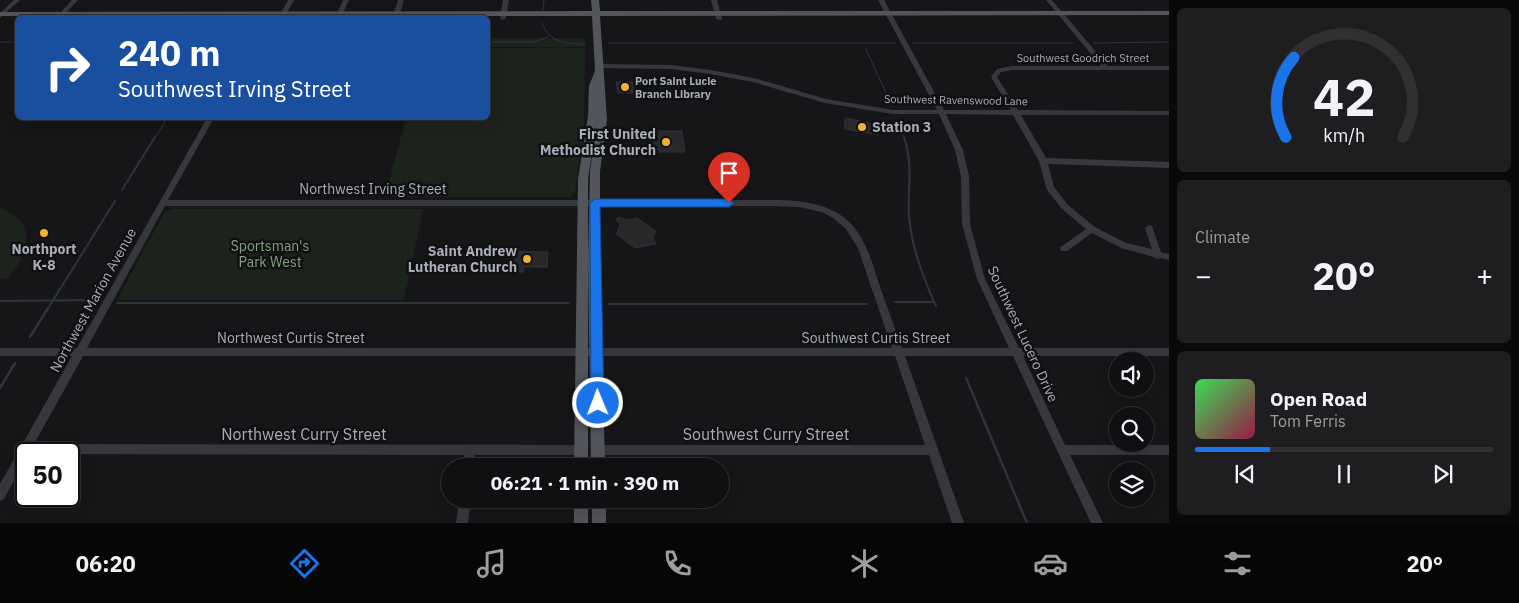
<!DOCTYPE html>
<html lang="en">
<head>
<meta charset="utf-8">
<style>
  :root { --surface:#101012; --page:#1e1e20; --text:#f1f3f6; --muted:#9c9d9f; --line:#303032; --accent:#1a73e8 }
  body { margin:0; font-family:"IBM Plex Sans",sans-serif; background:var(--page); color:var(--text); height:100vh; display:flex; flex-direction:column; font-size:19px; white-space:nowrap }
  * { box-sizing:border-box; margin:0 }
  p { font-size:16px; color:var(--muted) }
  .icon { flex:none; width:28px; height:28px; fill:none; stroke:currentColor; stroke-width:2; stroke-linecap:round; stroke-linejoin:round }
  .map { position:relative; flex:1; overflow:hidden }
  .panel { display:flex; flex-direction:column; gap:8px; padding:8px; background:#09090a; width:350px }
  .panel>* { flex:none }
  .guide { position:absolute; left:15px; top:15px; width:475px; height:105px; border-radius:8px; box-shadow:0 5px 20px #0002,0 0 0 1px var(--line); background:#1a4fa0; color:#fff; overflow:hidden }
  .tools { position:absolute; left:1109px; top:352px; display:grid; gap:10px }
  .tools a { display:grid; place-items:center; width:45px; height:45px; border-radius:50%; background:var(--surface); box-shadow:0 5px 20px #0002,0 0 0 1px var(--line); font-size:25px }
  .speed { position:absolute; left:15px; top:442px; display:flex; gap:10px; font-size:25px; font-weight:700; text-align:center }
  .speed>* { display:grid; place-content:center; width:65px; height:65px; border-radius:50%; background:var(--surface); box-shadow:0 5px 20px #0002,0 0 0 1px var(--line); line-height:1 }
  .speed .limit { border:2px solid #111; border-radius:8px; background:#fff; color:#111 }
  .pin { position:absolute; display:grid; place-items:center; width:42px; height:42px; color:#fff; margin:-51px -21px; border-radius:50% 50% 50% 0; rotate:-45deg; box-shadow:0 0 5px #0007 }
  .pin .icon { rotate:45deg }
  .me { position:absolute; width:55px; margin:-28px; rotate:359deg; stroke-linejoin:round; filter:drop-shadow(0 0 4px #0008) }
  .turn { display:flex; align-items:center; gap:18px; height:105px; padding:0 20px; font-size:22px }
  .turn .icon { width:65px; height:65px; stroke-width:2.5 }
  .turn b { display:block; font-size:35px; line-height:42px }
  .big { font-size:38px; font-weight:800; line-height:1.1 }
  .panel .tile { flex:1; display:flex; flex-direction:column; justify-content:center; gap:8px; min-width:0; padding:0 18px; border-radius:8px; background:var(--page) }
  .panel .dial { align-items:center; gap:0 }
  .dial svg { height:130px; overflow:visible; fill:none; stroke:var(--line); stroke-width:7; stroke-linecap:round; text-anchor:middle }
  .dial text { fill:var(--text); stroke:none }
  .song { display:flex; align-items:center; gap:15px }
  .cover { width:60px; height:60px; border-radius:8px; background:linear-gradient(135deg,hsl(130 70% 55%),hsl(340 70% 35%)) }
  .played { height:5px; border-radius:2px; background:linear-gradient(90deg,var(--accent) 25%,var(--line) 25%) }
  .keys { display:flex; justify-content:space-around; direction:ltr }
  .heat { display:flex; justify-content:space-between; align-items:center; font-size:28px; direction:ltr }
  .trip { position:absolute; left:441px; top:458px; width:288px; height:50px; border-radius:25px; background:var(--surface); box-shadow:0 5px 20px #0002,0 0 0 1px var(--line); font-weight:800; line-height:50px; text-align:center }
  .tab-bar { display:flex; height:80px; justify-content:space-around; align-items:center; background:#060607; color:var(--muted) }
  .tab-bar .icon { width:35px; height:35px }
  .tab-bar .current { color:var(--accent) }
  .tab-bar b { font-size:22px; color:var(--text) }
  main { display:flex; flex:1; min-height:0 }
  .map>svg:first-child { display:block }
</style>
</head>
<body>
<main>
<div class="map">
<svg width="1169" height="523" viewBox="0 0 1169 523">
  <rect width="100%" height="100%" fill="#161618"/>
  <path fill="#1c231d" d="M488 38H585V47H488Z
    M488 48H585L584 127 575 193 570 197H385L406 118H488Z
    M0 208C38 221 30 254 8 278H0Z
    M172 209H423L404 300H117L164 213Z"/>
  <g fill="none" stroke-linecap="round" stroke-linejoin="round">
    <path stroke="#2c353c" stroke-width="1" d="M543 10 544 0
      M542 23C549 43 566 44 585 44
      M0 42H18
      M488 42H534L548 37
      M609 43H895
      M913 43H1073
      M1094 43 1169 42
      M866 49 892 106
      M897 119 904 138
      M155 138 166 120"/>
    <path stroke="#2c353c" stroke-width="2" d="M904 137C914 167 907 188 909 217 912 249 923 278 936 306
      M122 190 155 137
      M0 301 95 300
      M895 302H934
      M117 303H569
      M609 304H867
      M47 310 115 201"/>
    <path stroke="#2c353c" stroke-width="2.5" d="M30 337 48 308
      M966 378 1027 523
      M0 388 15 363"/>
  </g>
  <path fill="#29292c" stroke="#303034" d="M616 82H633L634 93H618Z
    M845 118 879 125V135L844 129Z
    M648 131H682L685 152H650Z
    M619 217 627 220 637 218 656 231 653 238 656 244 635 248 616 234 620 225 616 219Z
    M509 251 548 252 547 267H524V272H519V266H507Z"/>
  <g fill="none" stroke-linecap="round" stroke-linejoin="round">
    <path fill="#37383d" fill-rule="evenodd" d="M14 0H20L0 18V13Z
      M72 0H78L64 15H60V13Z
      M288 0H294L284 18H278Z
      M343 0H349L342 15H338L337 14Z
      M398 0H404L400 13 397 15 394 13Z
      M503 0H509L506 18 503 20 500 18Z
      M711 0H717L722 19 721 20 716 19Z
      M878 0H884L944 110H1011L991 77 997 69 1012 66H1101L1046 0H1052L1108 66H1169V70H1012L1001 72 997 77 1018 110 1169 111V115H1021L1046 158 1169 162V168L1048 164 1054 187 1068 205 1095 227 1126 243 1152 249 1145 228 1149 225 1152 226 1161 252 1169 254V260L1161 258 1158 259 1154 257 1121 248 1092 233 1067 251H1061L1060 249 1061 247 1086 229 1062 209 1047 190 1039 161 1013 115 946 114 963 150 969 176 970 224 985 279 1019 348H1169V356H1023L1065 445H1169V455H1070L1103 523H1091L1013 356H905L964 523H952L929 455H598L594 454 593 450 594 446 598 445H925L895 356H83L34 444 581 445 585 446 586 450 585 454 581 455H475L474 466H464V455L26 454V459L4 499 0 501V484L72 356H0V348H77L207 118H214L168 200H772C795 200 820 202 839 214 865 230 872 263 881 290 888 309 895 328 902 348H1009L977 279 962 224 961 176 955 150 939 114H893L825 103 753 82 710 74 671 69 598 68 595 66 598 64 671 65 710 70 754 78 826 99 893 110H937ZM165 206H772L799 207 822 212 833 218 846 229 858 248 892 348H87Z
      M459 499H471L468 523H456Z"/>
    <path fill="#53555c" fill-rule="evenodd" d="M591 0H599L600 11H1169V15L600 16 607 120 600 171V260L605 466H591L588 260 590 171 597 118 588 179V466H574L578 179 588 116 589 86 595 71 592 16H0V12L592 11Z
      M574 499H588V523H574Z
      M592 499H606V523H592Z"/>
  </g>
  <path fill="#1a73e8" stroke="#114b97" d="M595 199H729L734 203 729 207H600L604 403 602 407 598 409 593 407 591 403 590 203Z"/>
  <g fill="#f2b134" stroke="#111113" stroke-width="2">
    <circle cx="625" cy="87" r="5"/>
    <circle cx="862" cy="127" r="5"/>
    <circle cx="666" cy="142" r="5"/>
    <circle cx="44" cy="233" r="5"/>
    <circle cx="527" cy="259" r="5"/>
  </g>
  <g text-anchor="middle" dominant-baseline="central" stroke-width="5" stroke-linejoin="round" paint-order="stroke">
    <g font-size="11" fill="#a8adb8" stroke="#111113">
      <text x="1083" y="58">Southwest Goodrich Street</text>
      <text transform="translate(956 100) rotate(1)">Southwest Ravenswood Lane</text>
    </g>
    <g font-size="11" font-weight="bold" fill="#a8adb8" stroke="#111113" text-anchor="start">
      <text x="635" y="81">Port Saint Lucie<tspan x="635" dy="13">Branch Library</tspan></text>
    </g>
    <g font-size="14" font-weight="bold" fill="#a8adb8" stroke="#111113" text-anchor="end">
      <text x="872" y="127" text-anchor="start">Station 3</text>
      <text x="656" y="134">First United<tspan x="656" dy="16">Methodist Church</tspan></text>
      <text x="44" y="249" text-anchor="middle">Northport<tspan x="44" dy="16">K-8</tspan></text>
      <text x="517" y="251">Saint Andrew<tspan x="517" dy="16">Lutheran Church</tspan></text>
    </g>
    <g font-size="14" fill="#a8adb8" stroke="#111113">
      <text x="373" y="189">Northwest Irving Street</text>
      <text transform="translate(93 300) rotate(-61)">Northwest Marion Avenue</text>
      <text transform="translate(1023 334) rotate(65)">Southwest Lucero Drive</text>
      <text x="291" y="338">Northwest Curtis Street</text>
      <text x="876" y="338">Southwest Curtis Street</text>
    </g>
    <g font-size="14" fill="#7fa381" stroke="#111113">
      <text x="270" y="246">Sportsman's<tspan x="270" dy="16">Park West</tspan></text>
    </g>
    <g font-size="16" fill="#a8adb8" stroke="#111113">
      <text x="304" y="434">Northwest Curry Street</text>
      <text x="766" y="434">Southwest Curry Street</text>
    </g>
  </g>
</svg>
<div class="tools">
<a><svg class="icon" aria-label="sound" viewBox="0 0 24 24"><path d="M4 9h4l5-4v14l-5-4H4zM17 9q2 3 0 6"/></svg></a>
<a><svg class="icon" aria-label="search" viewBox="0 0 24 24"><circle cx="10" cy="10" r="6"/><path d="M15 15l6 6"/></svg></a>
<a><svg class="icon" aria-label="layers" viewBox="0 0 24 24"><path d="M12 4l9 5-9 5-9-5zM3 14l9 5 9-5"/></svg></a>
</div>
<div class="speed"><div class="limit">50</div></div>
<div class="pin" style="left:729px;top:203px;background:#d93025"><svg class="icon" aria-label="arrive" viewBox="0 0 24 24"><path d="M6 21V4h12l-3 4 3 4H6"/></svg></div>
<svg class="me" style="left:598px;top:403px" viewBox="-20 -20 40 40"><circle r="17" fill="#1a73e8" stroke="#fff" stroke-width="3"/><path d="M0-11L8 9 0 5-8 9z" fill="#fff"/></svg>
<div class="trip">06:21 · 1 min · 390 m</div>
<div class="guide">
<div class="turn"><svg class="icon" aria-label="right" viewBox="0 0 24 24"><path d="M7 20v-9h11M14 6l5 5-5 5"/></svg><div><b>240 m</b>Southwest Irving Street</div></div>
</div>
</div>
<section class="panel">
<div class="tile dial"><svg viewBox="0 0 100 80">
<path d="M14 69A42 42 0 1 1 86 69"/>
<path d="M14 69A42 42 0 0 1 19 20" stroke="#1a73e8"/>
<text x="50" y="56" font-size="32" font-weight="700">42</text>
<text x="50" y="72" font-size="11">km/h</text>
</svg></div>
<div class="tile"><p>Climate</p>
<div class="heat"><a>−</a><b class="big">20°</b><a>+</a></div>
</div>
<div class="tile">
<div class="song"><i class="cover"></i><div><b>Open Road</b><p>Tom Ferris</p></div></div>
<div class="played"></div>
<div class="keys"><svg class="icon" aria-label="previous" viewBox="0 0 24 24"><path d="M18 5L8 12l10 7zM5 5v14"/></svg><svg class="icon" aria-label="pause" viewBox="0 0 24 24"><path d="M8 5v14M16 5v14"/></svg><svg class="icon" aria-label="next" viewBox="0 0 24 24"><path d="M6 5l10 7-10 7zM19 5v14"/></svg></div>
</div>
</section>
</main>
<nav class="tab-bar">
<b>06:20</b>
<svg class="icon current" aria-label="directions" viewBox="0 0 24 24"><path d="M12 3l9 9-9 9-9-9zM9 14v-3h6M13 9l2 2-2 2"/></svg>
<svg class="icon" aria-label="music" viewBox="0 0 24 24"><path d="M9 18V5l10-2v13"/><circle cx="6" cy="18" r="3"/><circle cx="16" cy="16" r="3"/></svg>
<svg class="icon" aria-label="phone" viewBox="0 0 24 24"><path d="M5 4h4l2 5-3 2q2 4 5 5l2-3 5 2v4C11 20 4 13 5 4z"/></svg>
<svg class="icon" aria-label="climate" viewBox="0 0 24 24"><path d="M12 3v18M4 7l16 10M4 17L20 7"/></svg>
<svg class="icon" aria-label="car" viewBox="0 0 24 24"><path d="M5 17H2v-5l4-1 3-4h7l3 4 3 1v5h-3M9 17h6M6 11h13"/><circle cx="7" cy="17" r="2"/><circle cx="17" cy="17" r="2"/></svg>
<svg class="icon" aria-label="filters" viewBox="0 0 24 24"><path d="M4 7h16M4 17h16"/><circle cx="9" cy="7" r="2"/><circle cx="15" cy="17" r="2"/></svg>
<b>20°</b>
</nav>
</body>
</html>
